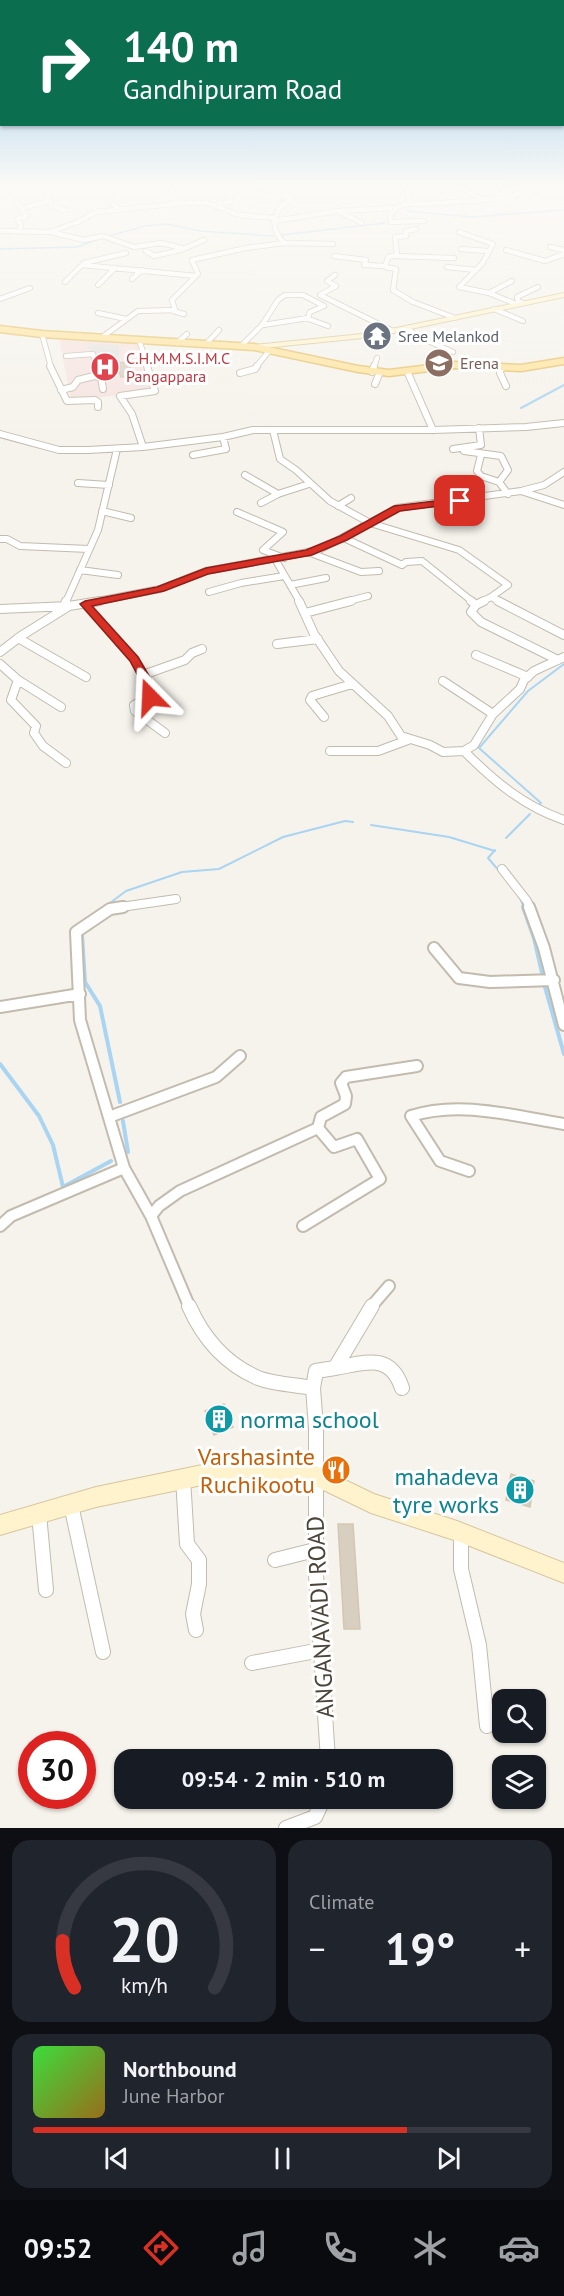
<!DOCTYPE html>
<html lang="en">
<head>
<meta charset="utf-8">
<style>
  :root { --surface:#171b24; --page:#20242c; --text:#f1f3f6; --muted:#9ea1a6; --line:#363941; --accent:#d93025 }
  body { margin:0; font-family:"PT Sans",sans-serif; background:var(--page); color:var(--text); height:100vh; display:flex; flex-direction:column; font-size:22px; white-space:nowrap }
  * { box-sizing:border-box; margin:0 }
  p { font-size:20px; color:var(--muted) }
  .icon { flex:none; width:33px; height:33px; fill:none; stroke:currentColor; stroke-width:2; stroke-linecap:round; stroke-linejoin:round }
  .map { position:relative; height:1828px; overflow:hidden }
  .drawer { display:flex; flex-direction:column; gap:12px; padding:12px; background:#0d0f14; flex:1 }
  .drawer>* { flex:none }
  .hud { position:absolute; left:0px; top:0px; width:564px; height:126px; box-shadow:0 2px 4px #0004; background:#0b6e4f; color:#fff; overflow:hidden }
  .fabs { position:absolute; left:492px; top:1689px; display:grid; gap:12px }
  .fabs a { display:grid; place-items:center; width:54px; height:54px; border-radius:12px; background:var(--surface); box-shadow:0 2px 4px #0004; font-size:30px }
  .speed { position:absolute; left:18px; top:1731px; display:flex; gap:12px; font-size:30px; font-weight:700; text-align:center }
  .speed>* { display:grid; place-content:center; width:78px; height:78px; border-radius:50%; background:var(--surface); box-shadow:0 2px 4px #0004; line-height:1 }
  .speed .limit { border:9px solid #d22; background:#fff; color:#111 }
  .pin { position:absolute; display:grid; place-items:center; width:51px; height:51px; color:#fff; margin:-26px; border-radius:12px; box-shadow:0 3px 9px #0006 }
  .me { position:absolute; width:66px; margin:-33px; rotate:339deg; stroke-linejoin:round; filter:drop-shadow(0 0 4px #0008) }
  .turn { display:flex; align-items:center; gap:21px; height:126px; padding:0 24px; font-size:27px }
  .turn .icon { width:78px; height:78px; stroke-width:2.5 }
  .turn b { display:block; font-size:42px; line-height:51px }
  .big { font-size:45px; font-weight:800; line-height:1.1 }
  .drawer .tile { flex:1; display:flex; flex-direction:column; justify-content:center; gap:9px; min-width:0; padding:0 21px; border-radius:18px; background:var(--page) }
  .drawer .dial { align-items:center; gap:0 }
  .dial svg { height:156px; overflow:visible; fill:none; stroke:var(--line); stroke-width:7; stroke-linecap:round; text-anchor:middle }
  .dial text { fill:var(--text); stroke:none }
  .song { display:flex; align-items:center; gap:18px }
  .cover { width:72px; height:72px; border-radius:9px; background:linear-gradient(135deg,hsl(120 70% 55%),hsl(40 70% 35%)) }
  .played { height:6px; border-radius:3px; background:linear-gradient(90deg,var(--accent) 75%,var(--line) 75%) }
  .keys { display:flex; justify-content:space-around; direction:ltr }
  .heat { display:flex; justify-content:space-between; align-items:center; font-size:33px; direction:ltr }
  .drawer .tiles { flex:1; display:grid; gap:12px; grid-template-columns:1fr 1fr }
  .tile:last-child { grid-column:span 2 }
  .trip { position:absolute; left:114px; top:1749px; width:339px; height:60px; border-radius:18px; background:var(--surface); box-shadow:0 2px 4px #0004; font-weight:800; line-height:60px; text-align:center }
  .dock { display:flex; height:96px; justify-content:space-around; align-items:center; background:#090b0e; color:var(--muted) }
  .dock .icon { width:42px; height:42px }
  .dock .selected { color:var(--accent) }
  .dock b { font-size:27px; color:var(--text) }
  .map>svg:first-child { display:block }
</style>
</head>
<body>
<div class="map">
<svg width="564" height="1828" viewBox="0 0 564 1828">
  <rect width="100%" height="100%" fill="#f6f3ec"/>
  <path fill="#f6e3e0" d="M59 338 139 343 152 391 71 401Z"/>
  <path fill="#e5e3e0" d="M96 344 119 345V357L101 359 87 347Z"/>
  <g fill="none" stroke-linecap="round" stroke-linejoin="round">
    <path stroke="#a9d4f2" stroke-width="1.5" d="M407 211 472 217 564 210
      M282 235 385 223
      M109 236 145 226 167 224 200 231 273 236
      M0 249 77 247 101 238"/>
    <path stroke="#a9d4f2" stroke-width="2" d="M521 408 564 385
      M539 805 541 803 479 748 528 691 564 664
      M371 825 449 837 495 851
      M506 838 530 814
      M495 850 488 858 500 872
      M520 898 524 908
      M106 906 126 891 182 872 219 869 283 837 345 821 353 822"/>
    <path stroke="#a9d4f2" stroke-width="4" d="M523 907 534 938 542 973
      M82 936 85 982 100 1006 120 1102
      M545 987 564 1054
      M0 1064 39 1116 53 1145 63 1187 111 1161
      M123 1121 128 1152"/>
  </g>
  <path fill="#d8cfc1" stroke="#d3c7b4" stroke-width="1.5" d="M128 362 134 376 121 377 115 363Z
    M224 1404 233 1427 214 1435 205 1411Z
    M511 1474 534 1481 530 1507 506 1500Z
    M338 1524H353L360 1629H344Z"/>
  <g fill="none" stroke-linecap="round" stroke-linejoin="round">
    <g stroke="#c2bbae" stroke-width="6">
      <path id="street-far4" d="M46 186 50 189 47 199 52 206 65 210
        M406 186 410 204
        M500 186 511 190 508 193 511 195
        M463 189 483 200
        M483 189 503 195
        M170 194 174 186
        M109 200 118 209
        M17 202 27 216 17 219 21 225 19 231
        M216 205 231 201
        M21 208 50 201
        M396 208 390 215 391 222 424 221
        M338 211 362 223
        M274 221 337 211 396 208 406 204C458 203 500 201 551 186
        M416 229 406 231V236L395 237 397 255 388 257 385 267 396 269 393 290 413 302 455 318
        M0 231 50 232 78 222 96 212 182 203H207L239 215 275 218
        M50 232 84 240 103 236 134 247 161 243 182 248
        M459 232 493 244 482 264 459 287 489 293 516 304
        M283 243 333 244
        M550 247 564 250
        M461 249 488 251
        M506 250 545 261 564 254
        M146 251 154 256 181 250 204 240
        M334 256 366 260 364 265 386 266
        M395 256 454 258
        M84 263 126 253
        M447 267 476 270
        M335 275 327 281 336 286 320 295 393 331
        M132 279 142 270
        M65 282 82 265 196 276
        M98 285 115 268
        M489 293 512 281
        M0 299 30 288
        M523 303 518 301 517 297 538 287
        M494 309 523 321
        M173 311 184 314
        M98 313 126 319
        M306 318 328 326
        M407 328 417 336 453 352
        M42 334 51 367
        M101 338 138 311 175 310 172 300 198 274 192 260 246 248 284 243C269 227 272 210 292 199L256 186
        M139 340 148 367
        M177 343 187 334
        M206 344 219 330
        M241 346 262 325 278 300 285 295H303L324 306 310 312 308 318 263 325
        M66 356 93 354 97 367
        M256 367 269 351
        M374 367 377 358"/>
    </g>
    <g stroke="#c2bbae" stroke-width="8">
      <path id="street-far3" d="M50 366 67 401 95 400 98 402V407
        M97 366 100 377
        M501 367 500 373 506 386
        M407 371 433 430
        M372 372 374 366
        M240 373 255 369 257 366
        M375 384 380 372
        M61 390 73 387 78 380 94 376 101 377 103 389
        M273 430 280 459 296 470 330 501 370 523 459 550 508 585 491 597
        M0 434 59 450H88L143 447 223 437 253 430H433L526 427 564 423
        M143 447 132 414 120 396 155 391 147 366
        M466 448 464 451 501 456 508 470 499 482 508 494
        M453 449 481 445 479 428
        M193 455 226 449 223 437
        M481 455 477 471 481 476 499 482
        M245 475 278 494
        M78 483 109 485
        M521 491 564 505
        M261 503 278 494 309 484
        M338 506 351 498
        M102 511 131 518
        M237 512 283 532 263 550 284 558
        M344 538 402 565 406 562 422 561 473 602
        M0 539H7L20 546 89 549
        M308 552 361 572 379 571
        M275 559 300 602
        M80 570 118 575
        M290 585 326 578
        M209 592 241 583 284 576
        M66 602 98 530 117 449
        M92 602 160 589 206 571 319 550 397 508 521 491 544 485 564 472
        M345 602 368 596
        M481 602 491 597 501 602"/>
    </g>
    <g stroke="#c2bbae" stroke-width="10">
      <path id="street-far2" d="M299 601 314 634 339 671 388 716 401 736 430 745 443 752 464 751C494 781 523 806 564 820
        M471 601 476 605
        M484 601 476 605 471 612 481 622 558 660
        M498 601 564 635
        M85 604 135 660 152 691 150 697 134 705 135 711 165 733
        M64 606 66 601
        M0 609 69 606 100 601
        M305 613 351 601
        M18 638 86 677
        M277 644 318 639
        M0 652 21 636 69 606
        M476 655 528 677
        M0 664 18 680 11 700 36 726 34 733 43 746 66 763
        M143 675 185 660 192 653 202 649
        M18 680 61 707
        M443 681 493 714
        M324 717 310 700 312 696 352 684
        M330 751H378L408 740
        M464 751 474 745 493 714 520 689 524 680 534 671 564 657
        M502 869 527 901 530 908
        M114 908 176 899"/>
    </g>
    <g stroke="#c2bbae" stroke-width="14">
      <path id="street-far1" d="M123 907 110 909 76 932 80 1020 124 1168 151 1216
        M529 907 544 948 564 1025
        M434 948 459 978 490 982 554 980
        M0 1007 80 994
        M109 1117 216 1077 240 1056
        M318 1128 321 1117 345 1104 346 1096 341 1083 346 1077 417 1066
        M469 1171 440 1161 411 1116C460 1100 514 1116 564 1124
        M0 1226 11 1216 124 1168
        M190 1308 151 1216 159 1206 180 1191 318 1128 334 1147 357 1139 380 1179 303 1226
        M370 1308 389 1286"/>
    </g>
    <g stroke="#c2bbae" stroke-width="16">
      <path id="street" d="M189 1306C203 1338 226 1364 258 1378 274 1384 296 1385 313 1388L316 1428V1575L328 1760
        M335 1368C365 1363 390 1352 402 1388
        M313 1388 316 1371 335 1368 372 1306
        M183 1478 187 1544 199 1560V1584L193 1614 196 1630
        M71 1505 103 1652
        M39 1514 46 1590
        M461 1533V1569L479 1645 487 1726
        M275 1560 315 1550
        M252 1663 321 1650
        M286 1828 315 1817 324 1798"/>
    </g>
    <g stroke="#d6c79b" stroke-width="2">
      <path id="secondary" d="M564 293V297L372 337 254 349 250 347 254 345 372 333Z
        M269 1462 314 1465 374 1494 457 1521 564 1563V1583L457 1541 371 1513 313 1485 269 1482 207 1484 96 1507 0 1535V1515L96 1487 207 1464Z"/>
    </g>
    <g stroke="#e6c16a" stroke-width="3">
      <path id="primary" d="M0 326 42 331 254 344 358 366 389 370 454 362 521 365 564 358V364L521 371 454 368 389 376 358 372 254 350 42 337 0 332Z"/>
    </g>
    <use href="#street-far4" stroke="#fff" stroke-width="4.5"/>
    <use href="#street-far3" stroke="#fff" stroke-width="6"/>
    <use href="#street-far2" stroke="#fff" stroke-width="8"/>
    <use href="#street-far1" stroke="#fff" stroke-width="10"/>
    <use href="#street" stroke="#fff" stroke-width="14"/>
    <use href="#secondary" fill="#fff3cd" fill-rule="evenodd"/>
    <use href="#primary" fill="#ffe39c" fill-rule="evenodd"/>
  </g>
  <linearGradient id="sky" x2="0" y2="1"><stop stop-color="#8fc1ec"/><stop offset="0.42" stop-color="#fbfaf6"/><stop offset="1" stop-color="#fbfaf6" stop-opacity="0"/></linearGradient>
  <rect width="564" height="442" fill="url(#sky)"/>
  <path fill="#d93025" stroke="#8d1f18" stroke-width="1.5" d="M460 498 463 499V503L400 511 347 540 312 555 208 574 164 591 92 606 138 657 158 691 154 699H146V691L130 661 80 604 85 601 157 587 206 568 306 550 340 536 394 506Z"/>
  <defs>
    <g id="temple-disc" transform="scale(1.5)"><circle r="9.5" fill="#6b7280" stroke="#fff"/><path d="M0-6L5-2H3V0L6.5 2.5H4V6H1.5V3h-3V6H-4V2.5H-6.5L-3 0V-2H-5Z" fill="#fff"/></g>
    <g id="school-disc" transform="scale(1.5)"><circle r="9.5" fill="#8d6e63" stroke="#fff"/><path d="M0-5L7-2L0 1L-7-2ZM-4 1L0 2.5L4 1V4Q0 6-4 4Z" fill="#fff"/></g>
    <g id="hospital-disc" transform="scale(1.5)"><circle r="9.5" fill="#e0444e" stroke="#fff"/><path d="M-5-5h3v3.5h4V-5h3V5h-3V1.5h-4V5h-3Z" fill="#fff"/></g>
    <g id="building-disc" transform="scale(1.5)"><circle r="9.5" fill="#0f9aa8" stroke="#fff"/><path d="M-4-6H4V6H1V3H-1V6H-4ZM-2.5-4.3h1.7v1.8h-1.7ZM.8-4.3h1.7v1.8H.8ZM-2.5-1h1.7V.8h-1.7ZM.8-1h1.7V.8H.8Z" fill="#fff"/></g>
    <g id="restaurant-disc" transform="scale(1.5)"><circle r="9.5" fill="#e8710a" stroke="#fff"/><path d="M-5-6h1v4h1v-4h1v4h1v-4h1v5L-1.5 .5V6h-2V.5L-5-1ZM5-6V6H3V1.5H1.5Q1.5-4 5-6Z" fill="#fff"/></g>
  </defs>
  <g fill-rule="evenodd">
    <use href="#temple-disc" x="377" y="336"/>
    <use href="#school-disc" x="439" y="363"/>
    <use href="#hospital-disc" x="105" y="367"/>
    <use href="#building-disc" x="219" y="1419"/>
    <use href="#restaurant-disc" x="336" y="1470"/>
    <use href="#building-disc" x="520" y="1490"/>
  </g>
  <g text-anchor="middle" dominant-baseline="central" stroke-width="6" stroke-linejoin="round" paint-order="stroke">
    <g font-size="16" fill="#5b616d" stroke="#fff" text-anchor="start">
      <text x="398" y="336">Sree Melankod</text>
    </g>
    <g font-size="16" fill="#be3a42" stroke="#fff" text-anchor="start">
      <text x="126" y="358">C.H.M.M.S.I.M.C<tspan x="126" dy="18">Pangappara</tspan></text>
    </g>
    <g font-size="16" fill="#785e54" stroke="#fff" text-anchor="start">
      <text x="460" y="363">Erena</text>
    </g>
    <g font-size="24" fill="#0d838f" stroke="#fff" text-anchor="start">
      <text x="240" y="1419">norma school</text>
      <text x="499" y="1476" text-anchor="end">mahadeva<tspan x="499" dy="28">tyre works</tspan></text>
    </g>
    <g font-size="24" fill="#c56008" stroke="#fff" text-anchor="end">
      <text x="315" y="1456">Varshasinte<tspan x="315" dy="28">Ruchikootu</tspan></text>
    </g>
    <g font-size="24" fill="#4b4439" stroke="#fff">
      <text transform="translate(320 1617) rotate(-93)">ANGANAVADI ROAD</text>
    </g>
  </g>
</svg>
<div class="fabs">
<a><svg class="icon" aria-label="search" viewBox="0 0 24 24"><circle cx="10" cy="10" r="6"/><path d="M15 15l6 6"/></svg></a>
<a><svg class="icon" aria-label="layers" viewBox="0 0 24 24"><path d="M12 4l9 5-9 5-9-5zM3 14l9 5 9-5"/></svg></a>
</div>
<div class="speed"><div class="limit">30</div></div>
<div class="pin" style="left:460px;top:501px;background:#d93025"><svg class="icon" aria-label="arrive" viewBox="0 0 24 24"><path d="M6 21V4h12l-3 4 3 4H6"/></svg></div>
<svg class="me" style="left:150px;top:697px" viewBox="-20 -20 40 40"><path d="M0-17L14 15 0 8-14 15z" fill="#d93025" stroke="#fff" stroke-width="4"/></svg>
<div class="trip">09:54 · 2 min · 510 m</div>
<div class="hud">
<div class="turn"><svg class="icon" aria-label="right" viewBox="0 0 24 24"><path d="M7 20v-9h11M14 6l5 5-5 5"/></svg><div><b>140 m</b>Gandhipuram Road</div></div>
</div>
</div>
<section class="drawer">
<div class="tiles">
<div class="tile dial"><svg viewBox="0 0 100 80">
<path d="M14 69A42 42 0 1 1 86 69"/>
<path d="M14 69A42 42 0 0 1 8 45" stroke="#d93025"/>
<text x="50" y="56" font-size="32" font-weight="700">20</text>
<text x="50" y="72" font-size="11">km/h</text>
</svg></div>
<div class="tile"><p>Climate</p>
<div class="heat"><a>−</a><b class="big">19°</b><a>+</a></div>
</div>
<div class="tile">
<div class="song"><i class="cover"></i><div><b>Northbound</b><p>June Harbor</p></div></div>
<div class="played"></div>
<div class="keys"><svg class="icon" aria-label="previous" viewBox="0 0 24 24"><path d="M18 5L8 12l10 7zM5 5v14"/></svg><svg class="icon" aria-label="pause" viewBox="0 0 24 24"><path d="M8 5v14M16 5v14"/></svg><svg class="icon" aria-label="next" viewBox="0 0 24 24"><path d="M6 5l10 7-10 7zM19 5v14"/></svg></div>
</div>
</div>
</section>
<nav class="dock">
<b>09:52</b>
<svg class="icon selected" aria-label="directions" viewBox="0 0 24 24"><path d="M12 3l9 9-9 9-9-9zM9 14v-3h6M13 9l2 2-2 2"/></svg>
<svg class="icon" aria-label="music" viewBox="0 0 24 24"><path d="M9 18V5l10-2v13"/><circle cx="6" cy="18" r="3"/><circle cx="16" cy="16" r="3"/></svg>
<svg class="icon" aria-label="phone" viewBox="0 0 24 24"><path d="M5 4h4l2 5-3 2q2 4 5 5l2-3 5 2v4C11 20 4 13 5 4z"/></svg>
<svg class="icon" aria-label="climate" viewBox="0 0 24 24"><path d="M12 3v18M4 7l16 10M4 17L20 7"/></svg>
<svg class="icon" aria-label="car" viewBox="0 0 24 24"><path d="M5 17H2v-5l4-1 3-4h7l3 4 3 1v5h-3M9 17h6M6 11h13"/><circle cx="7" cy="17" r="2"/><circle cx="17" cy="17" r="2"/></svg>
</nav>
</body>
</html>
